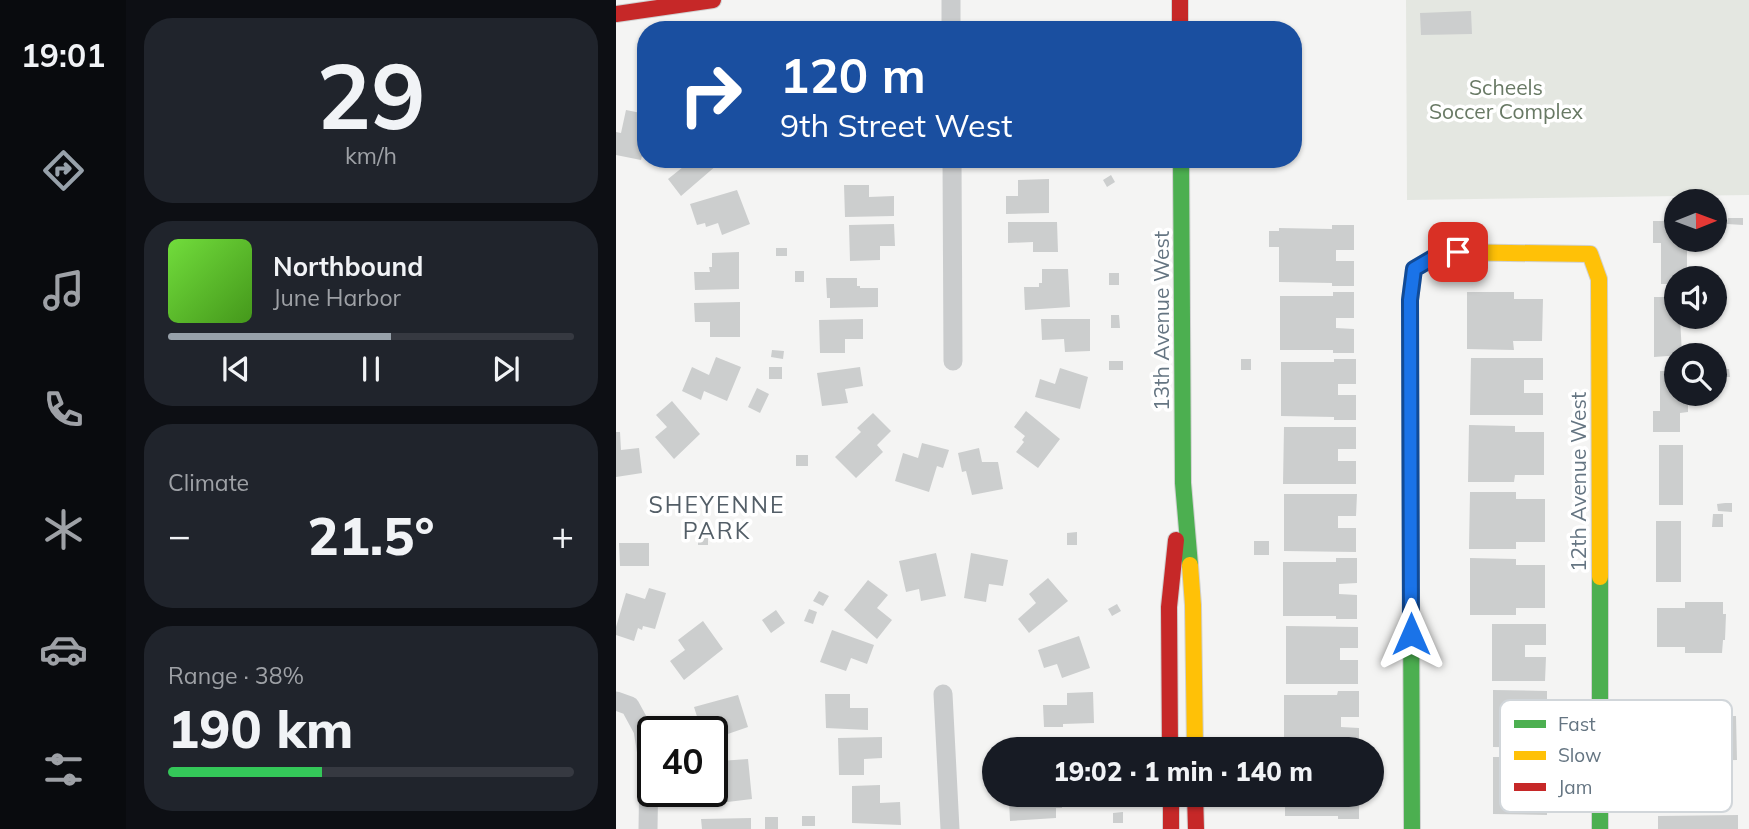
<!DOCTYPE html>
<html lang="en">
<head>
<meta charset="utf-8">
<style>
  :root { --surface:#171b24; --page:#20242c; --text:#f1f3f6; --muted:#9ea1a6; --line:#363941; --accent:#97a1aa }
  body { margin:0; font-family:Mulish,sans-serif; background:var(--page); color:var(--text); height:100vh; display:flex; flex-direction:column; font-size:26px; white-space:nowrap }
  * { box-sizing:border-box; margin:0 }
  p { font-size:23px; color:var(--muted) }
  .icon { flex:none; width:38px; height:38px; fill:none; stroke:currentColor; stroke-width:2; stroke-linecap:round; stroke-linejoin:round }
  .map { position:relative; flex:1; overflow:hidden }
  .panel { display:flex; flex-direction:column; gap:18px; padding:18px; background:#0d0f14; width:490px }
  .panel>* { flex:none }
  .top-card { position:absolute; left:21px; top:21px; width:665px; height:147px; border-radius:28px; box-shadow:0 2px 5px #0004; background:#1a4fa0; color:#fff; overflow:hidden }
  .needle { width:46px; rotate:89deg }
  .buttons { position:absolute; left:1048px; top:189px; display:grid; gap:14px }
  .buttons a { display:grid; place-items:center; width:63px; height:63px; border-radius:50%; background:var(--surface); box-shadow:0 2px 5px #0004; font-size:35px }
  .speed { position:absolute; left:21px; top:716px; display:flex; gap:14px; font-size:35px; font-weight:700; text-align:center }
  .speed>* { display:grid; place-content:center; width:91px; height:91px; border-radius:50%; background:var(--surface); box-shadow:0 2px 5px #0004; line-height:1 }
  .speed .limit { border:4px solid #111; border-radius:10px; background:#fff; color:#111 }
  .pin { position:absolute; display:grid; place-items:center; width:60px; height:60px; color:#fff; margin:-30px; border-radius:14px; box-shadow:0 4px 10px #0006 }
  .me { position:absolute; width:77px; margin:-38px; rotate:0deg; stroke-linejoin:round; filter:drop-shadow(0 0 5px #0008) }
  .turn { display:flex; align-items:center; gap:24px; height:147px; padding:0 28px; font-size:32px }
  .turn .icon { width:91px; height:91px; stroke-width:2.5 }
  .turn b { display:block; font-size:49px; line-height:60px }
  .big { font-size:52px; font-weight:800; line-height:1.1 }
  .panel .tile { flex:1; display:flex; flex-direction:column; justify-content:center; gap:10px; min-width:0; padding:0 24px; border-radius:28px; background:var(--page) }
  .panel .dial { align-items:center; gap:0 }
  .dial b { font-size:91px; line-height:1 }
  .song { display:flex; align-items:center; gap:21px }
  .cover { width:84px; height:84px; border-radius:10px; background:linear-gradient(135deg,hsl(100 70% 55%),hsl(100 70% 35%)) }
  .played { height:7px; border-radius:4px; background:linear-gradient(90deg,var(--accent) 55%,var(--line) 55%) }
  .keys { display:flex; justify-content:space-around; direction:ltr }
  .heat { display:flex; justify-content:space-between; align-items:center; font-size:38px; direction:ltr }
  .charge { height:10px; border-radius:5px; background:linear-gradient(90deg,#34c759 38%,var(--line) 0) }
  .trip { position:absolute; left:366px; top:737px; width:402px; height:70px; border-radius:35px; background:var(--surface); box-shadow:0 2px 5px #0004; font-weight:800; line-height:70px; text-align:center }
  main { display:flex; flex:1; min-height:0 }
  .dock { display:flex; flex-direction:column; width:126px; justify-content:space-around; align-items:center; background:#090b0e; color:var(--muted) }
  .dock .icon { width:49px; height:49px }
  .dock .current { color:var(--accent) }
  .dock b { font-size:32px; color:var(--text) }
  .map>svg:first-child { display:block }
</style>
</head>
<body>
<main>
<nav class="dock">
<b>19:01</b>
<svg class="icon current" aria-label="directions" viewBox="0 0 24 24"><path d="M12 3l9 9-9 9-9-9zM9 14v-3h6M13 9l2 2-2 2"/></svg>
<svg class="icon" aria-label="music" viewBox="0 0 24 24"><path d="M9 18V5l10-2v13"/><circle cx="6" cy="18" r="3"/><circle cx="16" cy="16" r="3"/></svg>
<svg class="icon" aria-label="phone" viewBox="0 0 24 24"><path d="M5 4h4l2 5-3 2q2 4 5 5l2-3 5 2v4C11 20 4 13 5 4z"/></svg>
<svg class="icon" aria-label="climate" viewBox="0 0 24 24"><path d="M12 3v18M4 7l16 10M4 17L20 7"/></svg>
<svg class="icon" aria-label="car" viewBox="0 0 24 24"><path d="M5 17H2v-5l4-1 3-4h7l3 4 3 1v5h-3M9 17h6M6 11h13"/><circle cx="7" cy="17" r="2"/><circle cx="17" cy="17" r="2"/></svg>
<svg class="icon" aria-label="filters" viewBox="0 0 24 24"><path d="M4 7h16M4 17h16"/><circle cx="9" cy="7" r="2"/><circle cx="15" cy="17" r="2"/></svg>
</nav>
<section class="panel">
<div class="tile dial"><b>29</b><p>km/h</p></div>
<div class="tile">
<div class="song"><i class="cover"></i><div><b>Northbound</b><p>June Harbor</p></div></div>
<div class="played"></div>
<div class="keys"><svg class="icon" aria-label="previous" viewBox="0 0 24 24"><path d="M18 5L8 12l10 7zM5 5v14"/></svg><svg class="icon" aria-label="pause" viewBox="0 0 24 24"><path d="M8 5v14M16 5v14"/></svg><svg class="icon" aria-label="next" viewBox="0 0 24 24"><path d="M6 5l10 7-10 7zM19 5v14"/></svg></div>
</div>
<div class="tile"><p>Climate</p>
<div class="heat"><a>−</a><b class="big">21.5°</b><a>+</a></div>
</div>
<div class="tile"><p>Range · 38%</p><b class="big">190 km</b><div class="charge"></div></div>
</section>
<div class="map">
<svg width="1133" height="829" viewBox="0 0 1133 829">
  <rect width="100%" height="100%" fill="#f4f4f3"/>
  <path fill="#e4e7e1" d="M790 0H1133V195L791 200Z"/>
  <path fill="#cccece" d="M855 11 856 34 805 35 804 13Z
    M10 110 30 114V140L25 160 0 155V132L5 133Z
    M61 159H96L101 165 65 196 52 179 67 167Z
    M234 159H259V167L234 168Z
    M408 159H434V162L408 163Z
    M495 175 499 182 491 187 487 180Z
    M433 179V213L390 214V196H402V180Z
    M228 185H253V197L278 196V216L229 217Z
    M121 190 134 224 106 235 102 223 90 227 89 223 81 225 74 204Z
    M1112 218H1127V225L1111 224Z
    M1037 221H1060V240L1071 241V269H1073V278H1060V284H1045V243H1037Z
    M392 222H441L442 252H417V242L392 243Z
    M278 224 279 246H264V260L234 261 233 225Z
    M716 225H738V250H720V261H738V286H716V283L663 282V247H653V231H663V228L716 229Z
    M160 248H171V256H160Z
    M123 252V289L79 290 78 272H94L93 267H96V253Z
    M426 269H452L454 307 409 310 408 287H423V283H426Z
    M179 271H188V282H179Z
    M493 273H503V285H493Z
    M210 278H241V286H244V288H262V307L214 308V298H211Z
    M717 292H738V318H720V328L738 329V353H717V350H664V296H717Z
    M851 292H898V299H927L926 341H897L898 350 851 349Z
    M1038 297H1060V317H1064L1066 355 1038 357Z
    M124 302V337H94V322H79L78 303Z
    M495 315H503L504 328H495Z
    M247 319V339H229V353H204L203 320Z
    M425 319H474V351L449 352 448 339 426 340Z
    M156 350 168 351 167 359 155 357Z
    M100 357 125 367 111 401 88 391 85 400 66 391 76 367 93 375Z
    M855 358H927V380H908V393H927V415H854Z
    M625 359H635V370H625Z
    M718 359H740V384H722V395H740V420H718V417L665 416V362H718Z
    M493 361H507V370H493Z
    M153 367H166V379H153Z
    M244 367 247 386 229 389 232 403 206 406 201 373Z
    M444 368 472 377 464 409 419 397 424 379 439 384Z
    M1104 369H1113L1114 377H1104Z
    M1044 371H1060V394H1072V412L1064 413V432H1037V411H1044Z
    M141 388 153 394 144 413 132 407Z
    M56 401 84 434 58 459 39 437 51 427 40 415Z
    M410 411 444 439 422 468 400 452 408 442 406 440 409 436 398 427Z
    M257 413 275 431 261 445 267 452 240 478 219 457 245 432 241 428Z
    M853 425 899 426V432H928V475H899L898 482H852Z
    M668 427H740V449H722V461H740V484H667Z
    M0 432H4L5 450 23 448 26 473 0 477Z
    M306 443 333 450 327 468 321 466 313 492 279 481 287 453 302 458Z
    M1043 445H1067V505H1043Z
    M363 448 366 462H382L387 489 356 495 350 471 346 472 342 453Z
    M180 455H192V466H180Z
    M854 492H900V499H929V542H900V549H853Z
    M668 494H741L740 516H722V528H740V552L668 551Z
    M1109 503H1116V512L1102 511 1101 504Z
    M1097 514H1107V527H1096Z
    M1040 521H1065V582H1040Z
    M461 532V545H451V533Z
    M82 534H92V545H82Z
    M638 541H653V555H638Z
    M3 543H33V566H4Z
    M320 553 330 596 305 601 303 589 290 592 283 561Z
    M355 553 392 560 387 586 373 584 370 602 348 598Z
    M720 558H741V583L723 584V594L741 595V619H720V616H667V562H720Z
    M854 558 900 559V565H929V608H900V615H854Z
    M432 578 452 601 413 633 402 619 420 603 413 594Z
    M252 580 272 595 261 608 276 620 261 639 228 610Z
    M33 588 50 593 39 629 27 626 26 630 22 628 18 641 0 635V627L10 593 29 599Z
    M203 591 213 596 207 606 197 601Z
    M1069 602H1107V614H1110L1109 640H1107L1106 653H1069V647H1041V608H1069Z
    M501 604 505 611 496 616 492 609Z
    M193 609 201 612 197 624 188 621Z
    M160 610 169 623 155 633 146 620Z
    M87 621 107 649 68 680 54 661 69 650 62 640Z
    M876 624H930V645H909V657H930L929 681H876Z
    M670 626 742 627V648H724V660H742V684H670Z
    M216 630 258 645 251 664 235 658 230 671 204 662Z
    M463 636 474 668 446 678 441 664 428 668 422 650Z
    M877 690 931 691V711H910V724H930V748L877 747Z
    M722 691H743V717H725V727L743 728V749H668V695H721Z
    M477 692 478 723 447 724V727H428L427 705H451V693Z
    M209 694H234V708H252V730L210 728Z
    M122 695 132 727 106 736 104 728 100 729 98 722 84 726 78 707Z
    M1120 716 1121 760 1041 762 1040 717Z
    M266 737V758L248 759V775H223L222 738Z
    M457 737 458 749H412L411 738Z
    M877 757H931V779L910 778V791H931V815L877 814Z
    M132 759 136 799 87 805 86 791H96V784L102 783 101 777H105L104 761Z
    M264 785V803L284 802 285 825 236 823V786Z
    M416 794H445L446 808H440V818L394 821 393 800H413Z
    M669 794H743V819H722V816H669Z
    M507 812V823H497V813Z
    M1122 815V829H1042V816Z
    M186 816H199V826H186Z
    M149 817H162V829H149Z
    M135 818V829H86L85 819Z"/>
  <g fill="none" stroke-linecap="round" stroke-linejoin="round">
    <g stroke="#d0d1d1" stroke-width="18">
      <path id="fast" d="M565 159 567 483 574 565
        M794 369 796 829
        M984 577V829"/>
    </g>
    <g stroke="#d0d1d1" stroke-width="18">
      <path id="slow" d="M794 369V300L798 269 827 252 974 254 983 279 984 577
        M574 565 577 605 579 749"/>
    </g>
    <g stroke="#d0d1d1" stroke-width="18">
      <path id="jam" d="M564 0V30
        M0 14 97 0
        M554 749 553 607 560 540
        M555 794V829
        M579 794 580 829"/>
    </g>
    <path stroke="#cacccd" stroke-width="19" d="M335 30V0
      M336 159 337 361
      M327 694 334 829
      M0 701 14 706 27 730 33 767 32 829"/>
    <use href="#fast" stroke="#4caf50" stroke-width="16"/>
    <use href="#slow" stroke="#ffc107" stroke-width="16"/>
    <use href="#jam" stroke="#c62828" stroke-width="16"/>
  </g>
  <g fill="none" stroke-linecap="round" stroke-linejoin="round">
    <g stroke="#114b97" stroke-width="18">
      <path id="route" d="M795 634 794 300 798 269 827 252H842"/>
    </g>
    <use href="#route" stroke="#1a73e8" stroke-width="12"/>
  </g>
  <g text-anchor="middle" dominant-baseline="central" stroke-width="7" stroke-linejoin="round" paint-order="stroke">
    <g font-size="21" fill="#687964" stroke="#fff">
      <text x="890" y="87">Scheels<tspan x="890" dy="24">Soccer Complex</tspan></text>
    </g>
    <g font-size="21" fill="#657582" stroke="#fff">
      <text transform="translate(545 321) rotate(-90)">13th Avenue West</text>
      <text transform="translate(962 482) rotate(-90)">12th Avenue West</text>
    </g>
    <g font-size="23" letter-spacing="2" fill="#535e67" stroke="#fff">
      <text x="101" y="504">SHEYENNE<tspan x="101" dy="26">PARK</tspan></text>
    </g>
  </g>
  <rect x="884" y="700" width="232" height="112" rx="10" fill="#fff" stroke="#d1d6da" stroke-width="2"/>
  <rect x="898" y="720" width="32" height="8" fill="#4caf50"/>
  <rect x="898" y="751" width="32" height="9" fill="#ffc107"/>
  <rect x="898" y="783" width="32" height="8" fill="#c62828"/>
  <g font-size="19" fill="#657582">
    <text x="942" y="731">Fast</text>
    <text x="942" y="762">Slow</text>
    <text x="942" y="794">Jam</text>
  </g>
</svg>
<div class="buttons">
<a><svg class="needle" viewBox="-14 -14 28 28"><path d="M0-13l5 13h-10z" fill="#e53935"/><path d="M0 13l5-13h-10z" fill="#9ea1a6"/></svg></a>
<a><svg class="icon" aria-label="sound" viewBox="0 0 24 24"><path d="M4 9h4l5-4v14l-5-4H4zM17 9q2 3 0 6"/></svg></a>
<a><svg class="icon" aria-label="search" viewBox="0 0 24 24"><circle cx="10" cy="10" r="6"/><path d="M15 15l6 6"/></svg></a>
</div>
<div class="speed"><div class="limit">40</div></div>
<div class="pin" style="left:842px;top:252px;background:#d93025"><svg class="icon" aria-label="arrive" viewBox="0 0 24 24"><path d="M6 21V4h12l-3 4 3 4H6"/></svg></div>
<svg class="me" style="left:795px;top:634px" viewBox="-20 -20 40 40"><path d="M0-17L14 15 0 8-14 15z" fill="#1a73e8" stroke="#fff" stroke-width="4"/></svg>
<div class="trip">19:02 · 1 min · 140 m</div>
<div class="top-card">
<div class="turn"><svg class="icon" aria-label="right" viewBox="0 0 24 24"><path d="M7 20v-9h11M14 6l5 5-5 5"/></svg><div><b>120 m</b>9th Street West</div></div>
</div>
</div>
</main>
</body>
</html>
